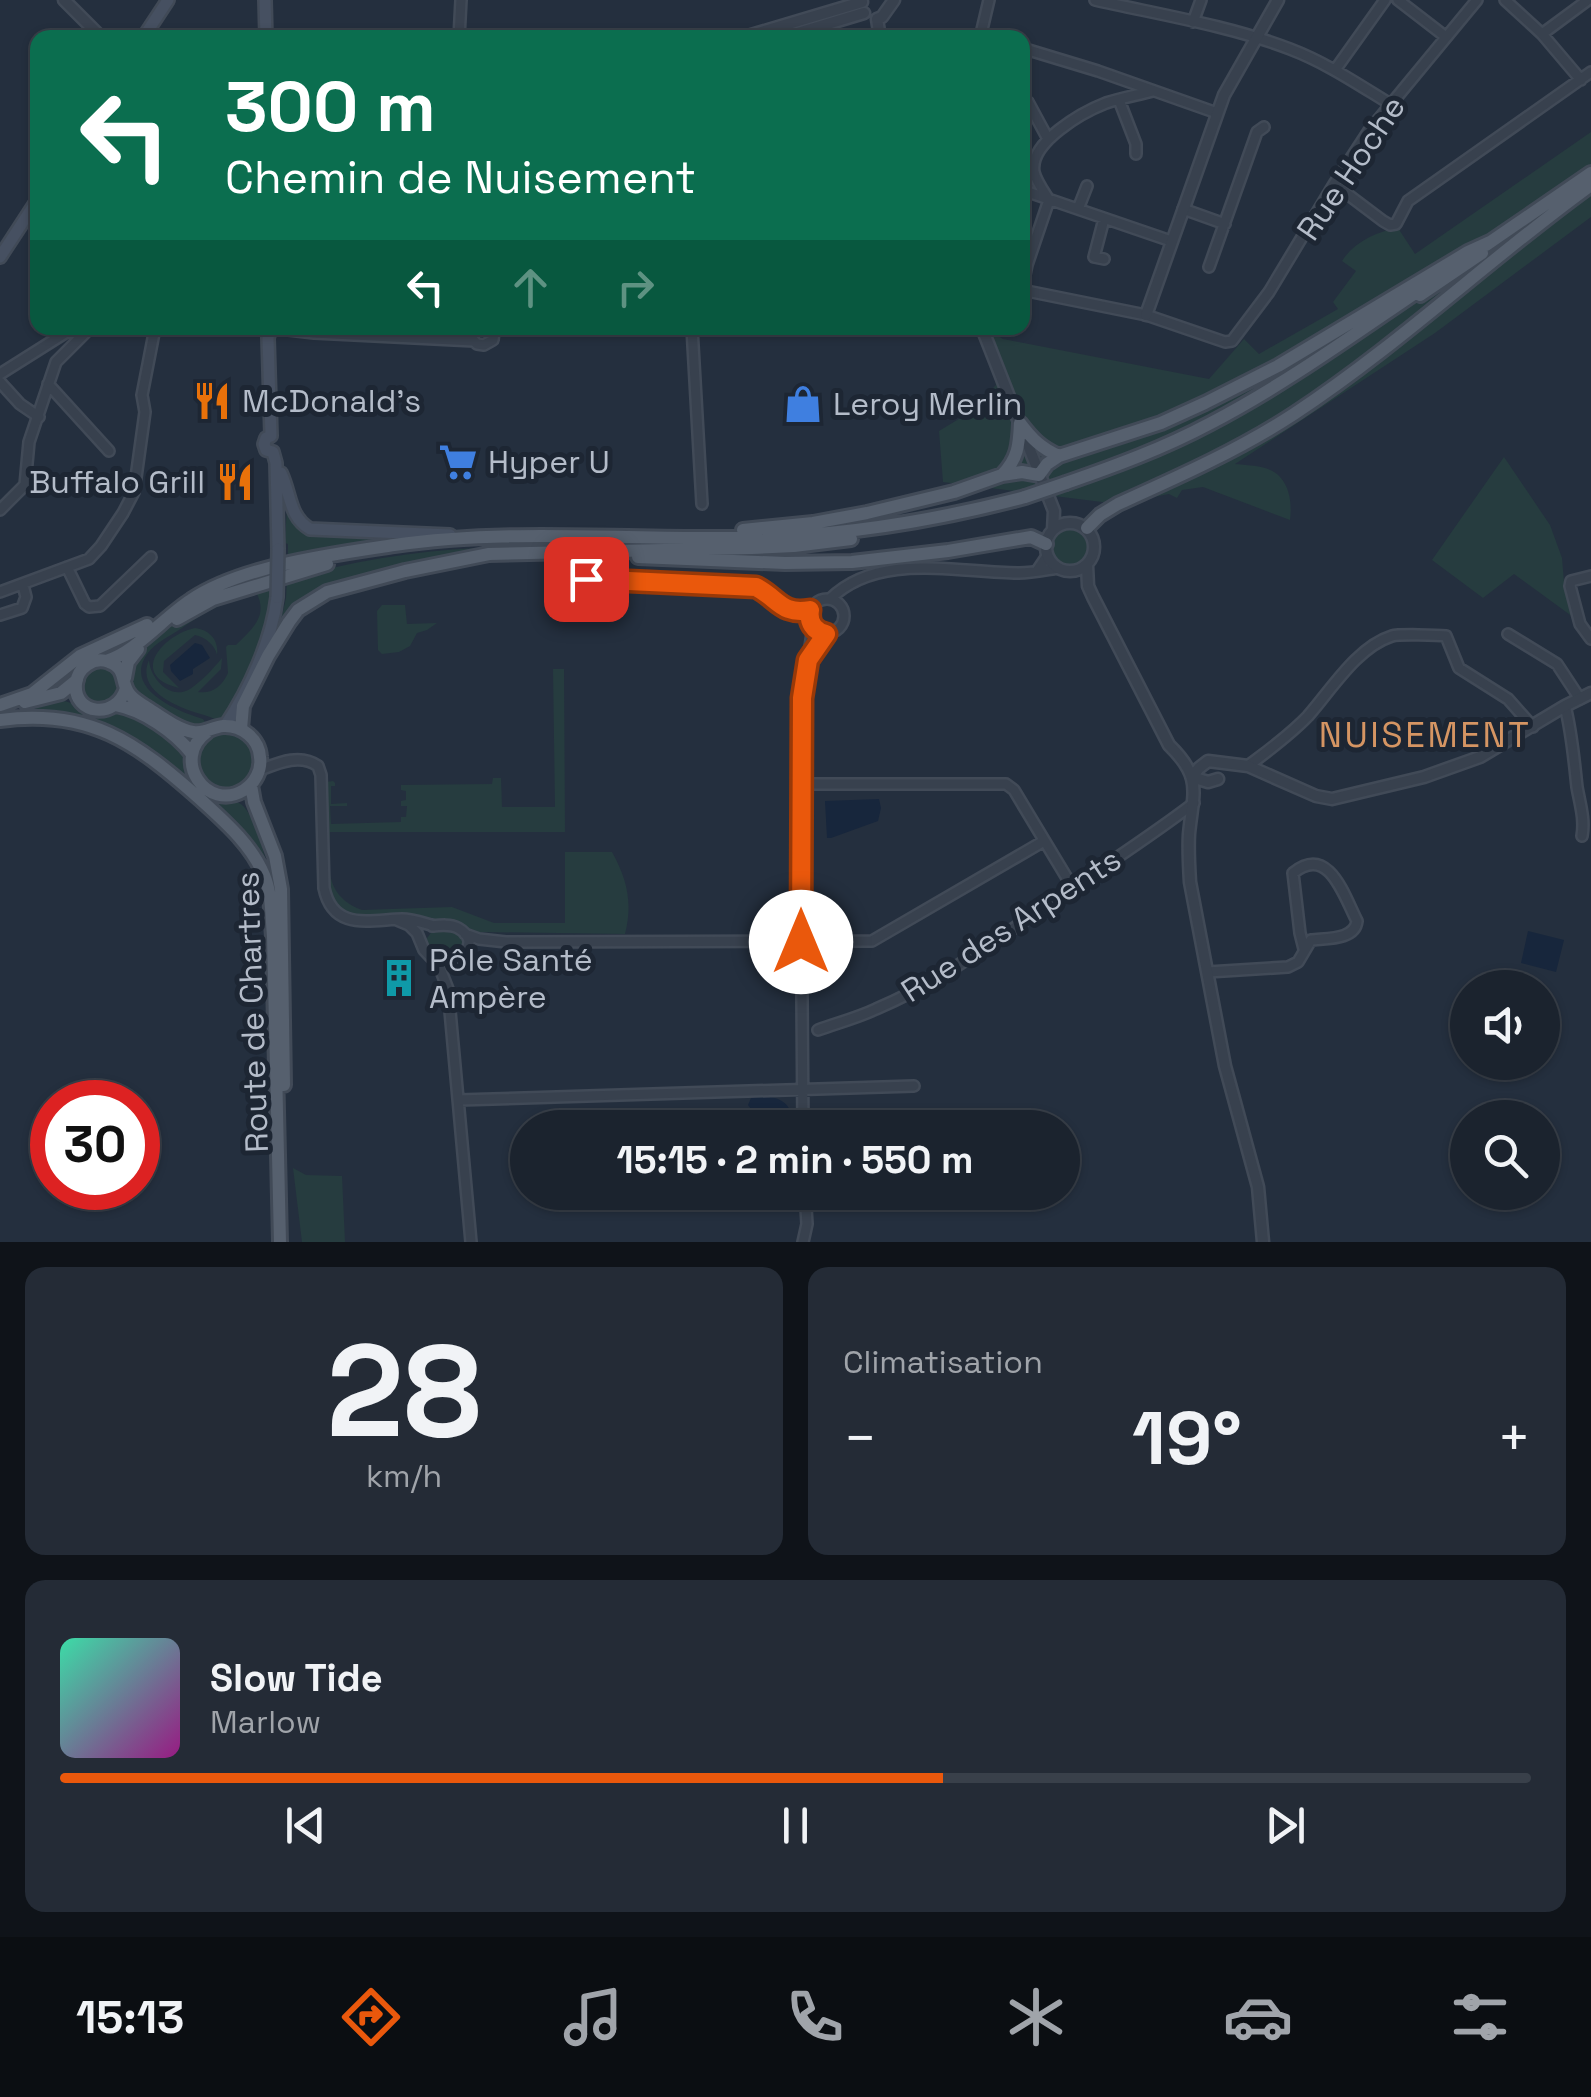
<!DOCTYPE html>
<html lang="fr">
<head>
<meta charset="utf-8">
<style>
  :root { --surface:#1b232e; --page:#242b36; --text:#f1f3f6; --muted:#a0a4aa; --line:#39404a; --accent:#ea580c }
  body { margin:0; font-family:"Space Grotesk",sans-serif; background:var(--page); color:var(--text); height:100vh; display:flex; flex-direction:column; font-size:38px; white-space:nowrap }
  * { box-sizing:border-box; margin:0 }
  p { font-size:32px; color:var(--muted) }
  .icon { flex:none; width:55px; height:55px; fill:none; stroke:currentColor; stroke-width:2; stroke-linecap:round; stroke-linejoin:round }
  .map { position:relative; height:1242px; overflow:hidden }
  .sheet { display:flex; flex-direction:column; gap:25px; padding:25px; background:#0f1319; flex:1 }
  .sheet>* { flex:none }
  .hud { position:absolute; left:30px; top:30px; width:1000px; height:305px; border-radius:20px; box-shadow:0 2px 8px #0004,0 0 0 2px var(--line); background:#0b6e4f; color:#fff; overflow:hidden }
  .tools { position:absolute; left:1450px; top:970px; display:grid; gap:20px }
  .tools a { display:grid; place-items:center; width:110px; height:110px; border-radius:50%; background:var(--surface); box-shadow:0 2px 8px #0004,0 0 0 2px var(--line); font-size:50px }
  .speed { position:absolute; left:30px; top:1080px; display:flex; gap:20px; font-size:50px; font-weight:700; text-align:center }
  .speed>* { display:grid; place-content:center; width:130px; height:130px; border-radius:50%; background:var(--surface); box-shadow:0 2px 8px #0004,0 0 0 2px var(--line); line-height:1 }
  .speed .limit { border:15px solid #d22; background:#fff; color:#111 }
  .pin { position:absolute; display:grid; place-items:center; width:85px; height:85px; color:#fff; margin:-42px; border-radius:20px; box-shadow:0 5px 15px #0006 }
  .me { position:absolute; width:110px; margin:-55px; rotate:0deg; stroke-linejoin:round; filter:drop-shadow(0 0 8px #0008) }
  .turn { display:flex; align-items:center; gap:35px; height:210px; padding:0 30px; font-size:45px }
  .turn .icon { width:130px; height:130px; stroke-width:2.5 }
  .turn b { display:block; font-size:70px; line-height:85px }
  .lanes { display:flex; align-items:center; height:95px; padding:0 30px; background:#0003; justify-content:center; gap:50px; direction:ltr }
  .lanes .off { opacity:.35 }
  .big { font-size:75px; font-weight:700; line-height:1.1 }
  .sheet .widget { flex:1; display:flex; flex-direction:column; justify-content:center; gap:15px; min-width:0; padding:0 35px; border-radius:20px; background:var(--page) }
  .sheet .dial { align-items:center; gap:0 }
  .dial b { font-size:130px; line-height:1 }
  .song { display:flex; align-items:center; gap:30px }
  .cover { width:120px; height:120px; border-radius:15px; background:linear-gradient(135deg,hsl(160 70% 55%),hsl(310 70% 35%)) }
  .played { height:10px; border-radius:5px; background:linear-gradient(90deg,var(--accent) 60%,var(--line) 60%) }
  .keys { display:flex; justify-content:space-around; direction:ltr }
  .heat { display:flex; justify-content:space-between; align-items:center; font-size:55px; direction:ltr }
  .sheet .tiles { flex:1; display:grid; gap:25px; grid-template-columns:1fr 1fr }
  .widget:last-child { grid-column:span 2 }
  .trip { position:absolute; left:510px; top:1110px; width:570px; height:100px; border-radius:50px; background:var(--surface); box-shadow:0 2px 8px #0004,0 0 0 2px var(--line); font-weight:700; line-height:100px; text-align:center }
  .dock { display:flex; height:160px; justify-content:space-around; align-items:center; background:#0b0e12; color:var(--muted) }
  .dock .icon { width:70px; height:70px }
  .dock .on { color:var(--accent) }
  .dock b { font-size:45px; color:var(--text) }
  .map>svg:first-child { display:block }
</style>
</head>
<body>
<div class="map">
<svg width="1591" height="1242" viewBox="0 0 1591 1242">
  <rect width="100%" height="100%" fill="#242f3e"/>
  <path fill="#263c3f" d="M1591 132V217L1435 333 1235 464C1243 465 1252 465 1261 467 1287 472 1293 497 1290 520L1203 487 1182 490 1177 498 1169 494 1118 504 943 482 939 431 967 414 996 385 985 328 1003 339 1209 379 1244 339 1259 354 1338 309 1333 302 1356 271 1342 261C1353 243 1377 231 1398 228L1415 254Z
    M1504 457 1550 525 1562 558 1564 582 1573 617 1514 574 1483 598 1432 560Z
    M287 505 295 522 429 536 288 559V544L285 543Z
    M1050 546a21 21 0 1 1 42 0a21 21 0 1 1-42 0Z
    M477 548H561L503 551 331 588 279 628 286 598 287 579C350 562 411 551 477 548Z
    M274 583C273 631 247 676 226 718 216 721 214 718 204 715 180 708 135 692 149 660 150 678 170 701 190 689 202 681 213 669 222 658L221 669 198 692C213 694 222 686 228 673L226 647 228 645H236C252 629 269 616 256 592 227 600 203 613 179 630 168 637 155 643 148 653 121 689 179 712 203 719L205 722 204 726C183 728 165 712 147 702 135 695 128 684 132 670 145 620 231 597 274 583Z
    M382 605H405L407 624 437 623 427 630 417 633 410 646 399 652 382 654 378 650 377 611Z
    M195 628C210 630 219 640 217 655 215 645 205 637 195 635L164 661 163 672 179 688C128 676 162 635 195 628Z
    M81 685a19 19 0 1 1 38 0a19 19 0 1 1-38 0Z
    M553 669H564L565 832H330C328 866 324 896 362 910L452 907 494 923H565V852H612C627 879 633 903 625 934L482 932 476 936 428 922 358 918C337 913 331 902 327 882L326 782 333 781 335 783V786H331V804L347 803V806H330L331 824 401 822V817H406L407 806H401V801L406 800V791L401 790V785L492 784 493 778H501L502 807H555Z
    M61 701C76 701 81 713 96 716 105 717 110 713 118 712 131 711 177 740 183 752 190 763 186 777 196 788 211 802 224 796 239 803 254 810 265 857 269 873L257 857 144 748 24 712Z
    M197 761a29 29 0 1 1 58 0a29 29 0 1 1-58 0Z
    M455 929 463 937V949L459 954 436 957 425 941 433 930Z
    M293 1168 306 1175 342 1176 345 1242H302Z"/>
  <path fill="#17263c" d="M195 643 202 645 210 658 193 669V674L180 681 171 671 170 665Z
    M879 799 881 808 878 821 831 838H827L825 801Z
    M1528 931 1564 940 1556 972 1521 963Z
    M758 1096C781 1096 794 1104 792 1127L764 1126 748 1105 751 1098Z"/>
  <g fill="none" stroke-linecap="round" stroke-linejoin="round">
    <g stroke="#414a57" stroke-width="14">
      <path id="minor" d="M1095 0C1157 14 1231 26 1290 49 1327 63 1359 85 1392 105
        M1398 0 1446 37
        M1505 0 1542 34 1581 80
        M1193 22 1201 0
        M1542 34 1588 0
        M459 38 461 0
        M980 38 989 0
        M1022 48 1098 71 1217 113
        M1335 70 1385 0
        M1119 100 1136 144V154
        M1022 106 1028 102 1048 139
        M1334 184 1383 221 1390 225 1396 224 1408 201 1591 72
        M1022 190 1171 241
        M1078 209 1087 186
        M1183 209 1225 224
        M1104 219 1094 257 1104 259
        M1209 267 1257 132 1264 127
        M1022 289 1027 265 1049 200C1044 192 1036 181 1034 172 1029 142 1083 112 1106 103 1121 98 1138 95 1153 91
        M1022 290 1146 315 1225 342 1232 341 1269 292 1334 184 1368 132 1477 0
        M271 328 314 333 474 341
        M473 328 472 339 477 344 484 345 493 340 494 332 493 328
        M692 328 702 504
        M0 374 73 328
        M0 382 20 404 39 417
        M48 384 109 451
        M0 510 25 485 29 442 56 362 90 328
        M67 567 85 604 89 607 100 606 151 557
        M1037 571 1047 556
        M1591 576 1571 581 1570 586 1580 624 1591 639
        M560 577 756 587 769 594 783 608 810 620
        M0 592 89 559 101 546 123 513 134 492 145 412 142 395 155 328
        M810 616a17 17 0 1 1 34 0a17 17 0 1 1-34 0Z
        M830 599C879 551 958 573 1019 573 1032 573 1045 570 1058 568
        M0 615 22 608 26 597 23 585
        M1508 634 1557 664 1580 699
        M1565 706C1572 733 1574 760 1577 787 1580 804 1585 819 1582 836
        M1248 766C1269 750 1290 735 1308 716 1331 690 1357 647 1392 636 1398 634 1438 635 1446 636L1459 668 1508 699 1533 727
        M260 770C278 763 300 753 318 766L321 775 324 888C333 931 369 920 402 919 413 919 423 923 434 926
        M800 784H1006L1014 790 1073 888
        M397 920 409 925 417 933 424 950 439 966 448 989 471 1242
        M432 926C441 925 451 924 458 928 483 942 461 964 435 960
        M465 934 479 939 506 942 872 941 1044 841
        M1208 972 1288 967 1298 962 1311 940C1327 938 1355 940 1357 921 1344 896 1329 844 1293 873L1300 933 1304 949
        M818 1030C837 1023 857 1018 876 1009 943 981 1001 936 1061 896 1105 865 1151 836 1194 803
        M459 1100 914 1086
        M803 1128 800 741 802 698 813 627
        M803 1242 807 1224 805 1192"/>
    </g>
    <g stroke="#414a57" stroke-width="15">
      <path id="tertiary" d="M64 0 102 38
        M877 19 882 17 894 0
        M877 19 880 38
        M741 38 862 2
        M781 38 864 13
        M1146 315 1224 95 1278 0
        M982 328 1054 511 1053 530
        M1046 547a24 24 0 1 1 48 0a24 24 0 1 1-48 0Z
        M1087 565 1088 586 1093 597 1169 745C1203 778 1193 792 1189 834 1188 850 1189 866 1190 882L1225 1066 1258 1187 1263 1242
        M1218 779 1208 782 1192 777 1199 768 1208 761 1248 766 1316 796 1332 799 1424 777 1480 757 1565 706 1591 693"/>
    </g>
    <g stroke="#414a57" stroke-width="16">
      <path id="secondary" d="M265 0 266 38
        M143 38 168 0
        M0 257 38 199
        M271 328 268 338 271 436 266 438 264 444 266 450 273 452 276 463 278 549
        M281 473C291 494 289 517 310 529L450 535
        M225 726C249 690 272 640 277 597"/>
    </g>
    <g stroke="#414a57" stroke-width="18">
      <path id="primary" d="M1486 245 1591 173
        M1420 295 1482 253
        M1020 423C1032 439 1041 448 1059 456
        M1002 475C1018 459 1019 445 1020 423
        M1066 483C1115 466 1164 448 1209 424 1284 385 1353 335 1424 287
        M1087 528 1100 515 1118 504C1178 477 1239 450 1294 414 1399 345 1490 258 1591 185
        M743 530 813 523 867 513 954 492 1002 475 1022 472 1039 475 1047 464 1059 456 1161 423 1205 403 1278 366 1468 252 1490 242
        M638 557 785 563 852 562 948 551 1031 537 1046 544
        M177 619 213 599 327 564
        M106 661C135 653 164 617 191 600 241 566 334 554 394 545 504 529 616 539 726 538 828 538 927 523 1025 497
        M125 678 128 662 138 649
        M126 688C117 720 73 715 76 684 77 668 94 656 109 662 126 668 121 681 128 692 132 699 140 703 146 707 160 716 177 729 193 732 205 734 212 727 223 726 242 725 259 739 260 757 262 770 255 783 244 790 207 813 170 759 207 732
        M25 702 61 693 77 680
        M0 705 32 694 80 656 147 625
        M116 705C143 710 175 732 192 754
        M0 720C89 708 136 742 200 799 224 821 251 844 264 875 272 894 271 915 273 936L280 1242
        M241 729 243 706 268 656 289 622 298 610 327 592 405 571 489 554 752 548 794 546 851 539
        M251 785 254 802 275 856 281 889 284 1085"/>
    </g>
    <use href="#minor" stroke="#38414e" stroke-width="9"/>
    <use href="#tertiary" stroke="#38414e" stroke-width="10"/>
    <use href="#secondary" stroke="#465061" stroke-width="11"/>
    <use href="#primary" stroke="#56606e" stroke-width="12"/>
    <g stroke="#414a57" stroke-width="16" stroke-linecap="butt">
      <path id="secondary-bridge" d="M277 597 278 549"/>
    </g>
    <g stroke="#414a57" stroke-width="18" stroke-linecap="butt">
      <path id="primary-bridge" d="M1025 497 1066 483"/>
    </g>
    <use href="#secondary-bridge" stroke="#465061" stroke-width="11"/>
    <use href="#primary-bridge" stroke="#56606e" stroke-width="12"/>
  </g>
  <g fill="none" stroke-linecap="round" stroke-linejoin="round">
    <g stroke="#983908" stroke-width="25">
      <path id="route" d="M586 579 756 587C779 599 781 615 810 610 808 622 813 631 826 634L808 660 802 698 801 942"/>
    </g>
    <use href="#route" stroke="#ea580c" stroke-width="18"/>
  </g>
  <defs>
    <g id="restaurant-bare" transform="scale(3)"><path d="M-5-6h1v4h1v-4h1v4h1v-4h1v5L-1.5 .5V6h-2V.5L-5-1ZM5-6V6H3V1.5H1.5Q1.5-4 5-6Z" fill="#e8710a" stroke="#1d2633" stroke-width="2.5" paint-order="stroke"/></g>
    <g id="shop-bare" transform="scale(3)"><path d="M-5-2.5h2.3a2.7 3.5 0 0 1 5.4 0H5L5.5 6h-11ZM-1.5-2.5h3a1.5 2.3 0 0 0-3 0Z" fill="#3f7fe0" stroke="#1d2633" stroke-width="2.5" paint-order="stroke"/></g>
    <g id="supermarket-bare" transform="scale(3)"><path d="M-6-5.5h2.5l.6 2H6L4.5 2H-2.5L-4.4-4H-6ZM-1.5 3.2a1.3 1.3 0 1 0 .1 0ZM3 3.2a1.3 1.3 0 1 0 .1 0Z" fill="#3f7fe0" stroke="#1d2633" stroke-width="2.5" paint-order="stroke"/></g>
    <g id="building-bare" transform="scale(3)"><path d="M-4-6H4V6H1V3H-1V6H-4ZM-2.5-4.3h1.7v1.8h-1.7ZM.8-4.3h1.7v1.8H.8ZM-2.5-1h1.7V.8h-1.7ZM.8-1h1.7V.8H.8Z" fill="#0f9aa8" stroke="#1d2633" stroke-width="2.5" paint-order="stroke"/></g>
  </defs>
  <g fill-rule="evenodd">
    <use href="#restaurant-bare" x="212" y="401"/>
    <use href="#shop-bare" x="803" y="404"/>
    <use href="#supermarket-bare" x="458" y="462"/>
    <use href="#restaurant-bare" x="235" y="482"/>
    <use href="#building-bare" x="399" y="978"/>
  </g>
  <g text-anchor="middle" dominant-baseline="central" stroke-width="10" stroke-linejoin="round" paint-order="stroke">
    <g font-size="32" fill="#b4bcc9" stroke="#1d2633">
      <text transform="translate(1351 168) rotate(-56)">Rue Hoche</text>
      <text transform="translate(1011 925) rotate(-33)">Rue des Arpents</text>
      <text transform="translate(252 1012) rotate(-92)">Route de Chartres</text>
    </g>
    <g font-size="32" fill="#b4bcc9" stroke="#1d2633" text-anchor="start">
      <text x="242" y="401">McDonald's</text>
      <text x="833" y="404">Leroy Merlin</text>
      <text x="488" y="462">Hyper U</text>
      <text x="205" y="482" text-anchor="end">Buffalo Grill</text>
      <text x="429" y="960">Pôle Santé<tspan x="429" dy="37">Ampère</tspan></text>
    </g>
    <g font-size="35" letter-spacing="2.5" fill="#d59563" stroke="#1d2633">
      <text x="1425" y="735">NUISEMENT</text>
    </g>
  </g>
</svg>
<div class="tools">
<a><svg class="icon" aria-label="sound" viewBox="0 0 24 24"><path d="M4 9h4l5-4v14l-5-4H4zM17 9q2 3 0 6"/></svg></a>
<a><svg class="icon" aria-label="search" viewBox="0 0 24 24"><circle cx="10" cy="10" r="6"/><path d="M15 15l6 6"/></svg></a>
</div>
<div class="speed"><div class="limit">30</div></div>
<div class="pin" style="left:586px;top:579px;background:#d93025"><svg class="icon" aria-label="arrive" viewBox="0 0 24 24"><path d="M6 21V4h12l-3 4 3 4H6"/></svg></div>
<svg class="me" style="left:801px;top:942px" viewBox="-20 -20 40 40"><circle r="19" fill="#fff"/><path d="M0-13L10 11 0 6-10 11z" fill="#ea580c"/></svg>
<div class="trip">15:15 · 2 min · 550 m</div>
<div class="hud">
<div class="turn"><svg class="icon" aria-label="left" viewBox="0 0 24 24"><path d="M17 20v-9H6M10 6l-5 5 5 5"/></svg><div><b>300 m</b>Chemin de Nuisement</div></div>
<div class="lanes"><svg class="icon" aria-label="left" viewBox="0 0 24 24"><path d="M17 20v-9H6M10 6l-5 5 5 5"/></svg><svg class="icon off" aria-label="ahead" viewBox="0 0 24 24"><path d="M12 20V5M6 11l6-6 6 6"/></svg><svg class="icon off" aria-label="right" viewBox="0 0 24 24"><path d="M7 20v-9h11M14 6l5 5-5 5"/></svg></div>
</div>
</div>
<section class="sheet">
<div class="tiles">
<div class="widget dial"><b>28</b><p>km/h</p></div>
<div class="widget"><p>Climatisation</p>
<div class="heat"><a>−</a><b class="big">19°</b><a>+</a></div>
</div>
<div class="widget">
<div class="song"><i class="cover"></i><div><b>Slow Tide</b><p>Marlow</p></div></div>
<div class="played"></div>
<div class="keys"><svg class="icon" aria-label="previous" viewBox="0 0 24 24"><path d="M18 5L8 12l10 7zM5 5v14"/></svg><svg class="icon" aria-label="pause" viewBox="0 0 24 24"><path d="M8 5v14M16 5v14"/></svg><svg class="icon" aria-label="next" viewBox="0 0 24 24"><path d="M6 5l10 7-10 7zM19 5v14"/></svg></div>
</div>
</div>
</section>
<nav class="dock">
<b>15:13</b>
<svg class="icon on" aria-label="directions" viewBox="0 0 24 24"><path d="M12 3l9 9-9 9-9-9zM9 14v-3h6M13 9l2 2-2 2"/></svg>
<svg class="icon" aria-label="music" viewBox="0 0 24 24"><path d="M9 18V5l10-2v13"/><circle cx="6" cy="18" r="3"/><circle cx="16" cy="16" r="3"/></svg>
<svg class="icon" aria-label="phone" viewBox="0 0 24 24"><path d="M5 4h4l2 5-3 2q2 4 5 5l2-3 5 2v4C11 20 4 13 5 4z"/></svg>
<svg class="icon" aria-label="climate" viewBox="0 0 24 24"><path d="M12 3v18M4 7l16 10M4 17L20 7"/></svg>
<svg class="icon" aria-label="car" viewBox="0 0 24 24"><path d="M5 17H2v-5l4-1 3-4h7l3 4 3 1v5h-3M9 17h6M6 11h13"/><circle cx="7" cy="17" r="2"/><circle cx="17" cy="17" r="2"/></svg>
<svg class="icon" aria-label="filters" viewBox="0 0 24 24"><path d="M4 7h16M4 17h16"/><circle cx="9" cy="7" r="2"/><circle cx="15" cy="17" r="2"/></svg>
</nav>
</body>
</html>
